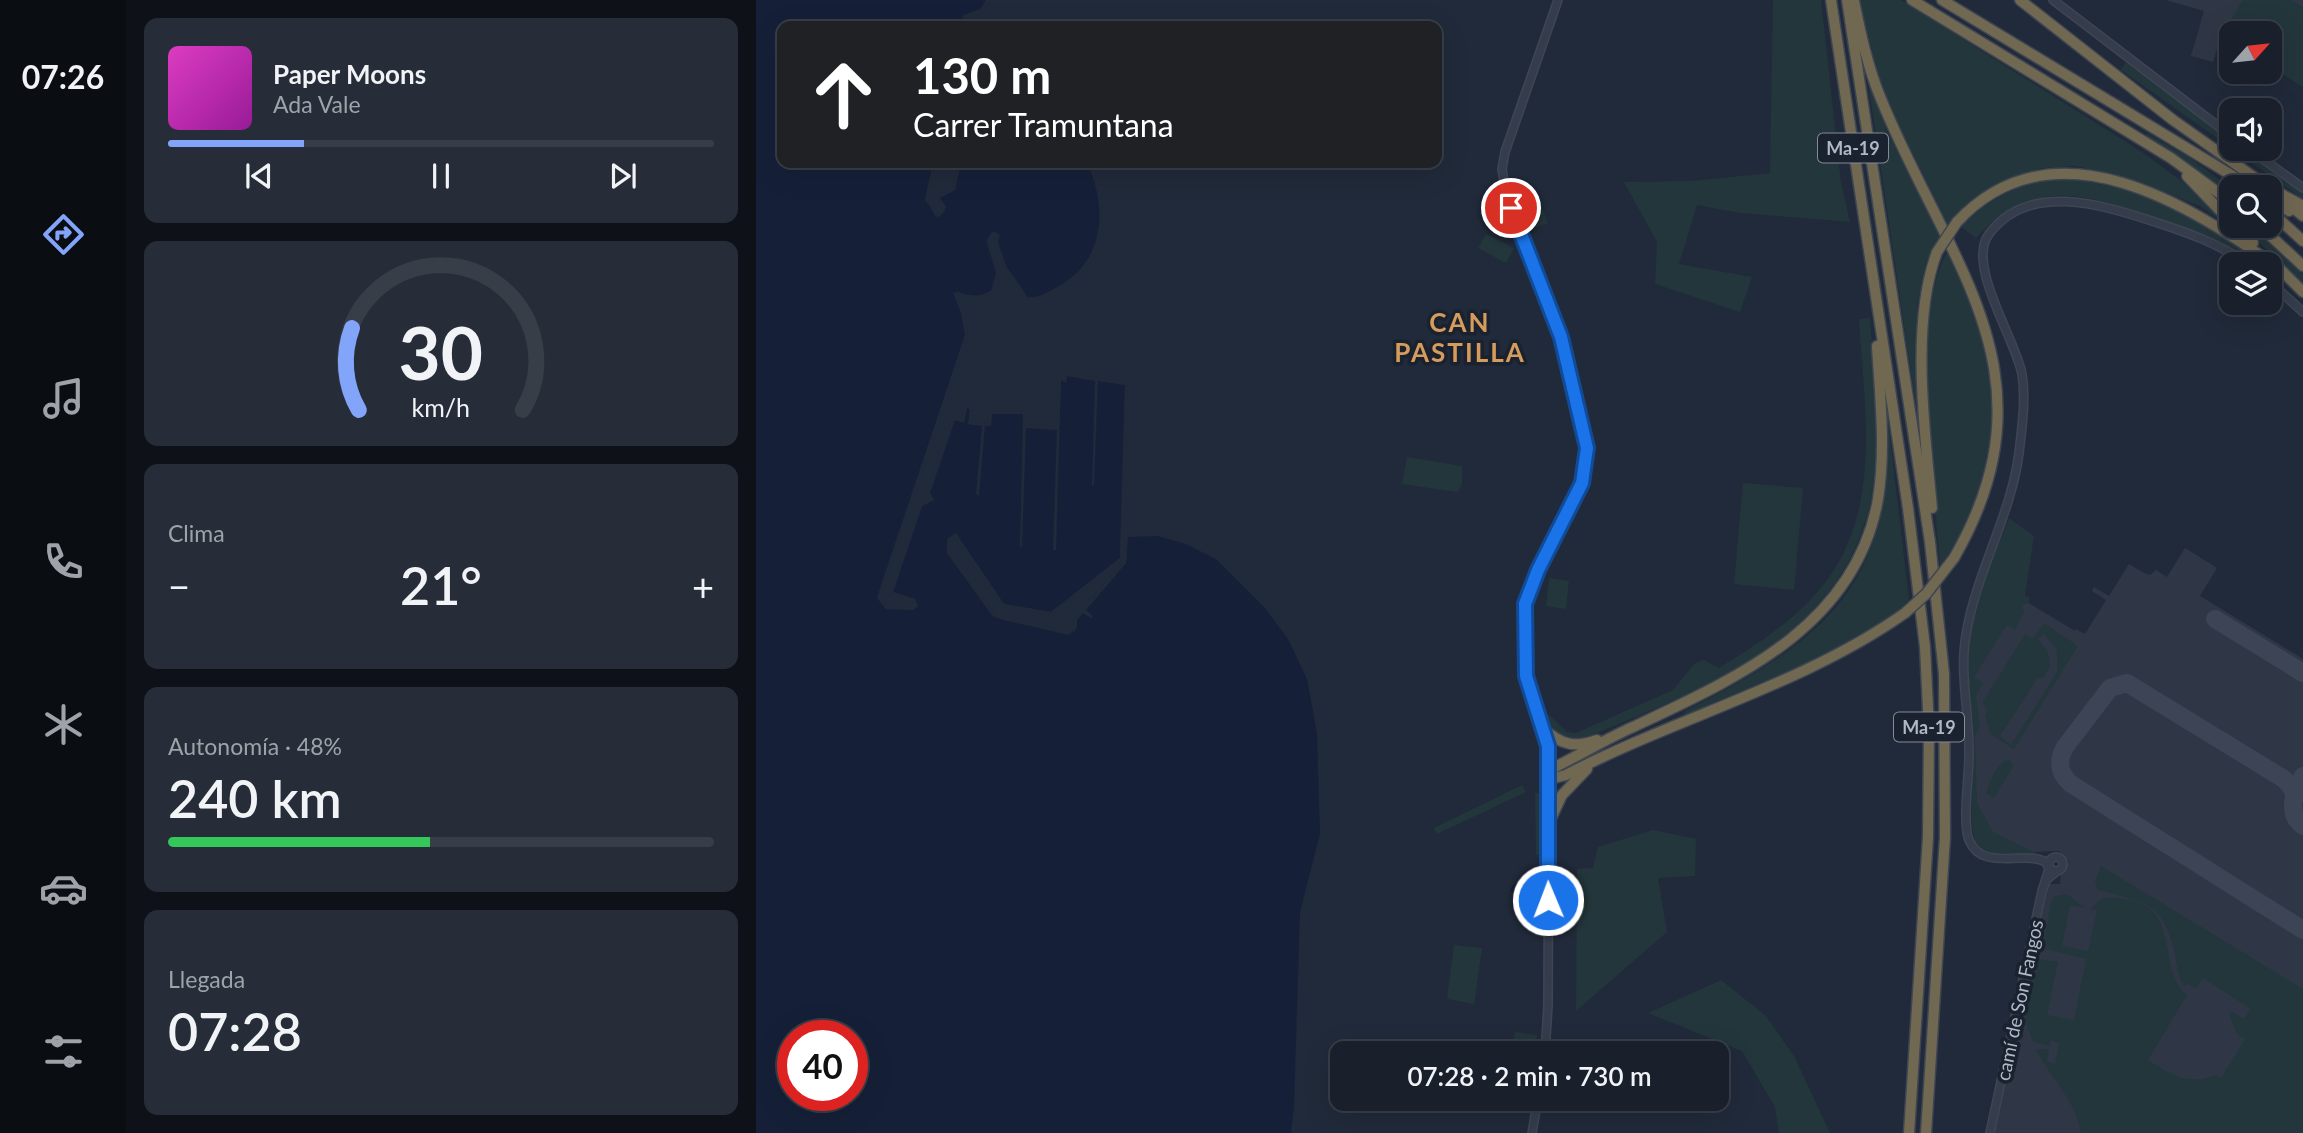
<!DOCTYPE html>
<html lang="es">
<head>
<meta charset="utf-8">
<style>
  :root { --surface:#19202c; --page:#262d38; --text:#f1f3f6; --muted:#9fa3a9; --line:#373e48; --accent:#83a5f9 }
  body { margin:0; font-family:Lato,sans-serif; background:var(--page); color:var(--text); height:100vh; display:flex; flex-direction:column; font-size:26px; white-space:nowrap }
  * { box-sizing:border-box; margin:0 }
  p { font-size:23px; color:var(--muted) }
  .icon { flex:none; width:38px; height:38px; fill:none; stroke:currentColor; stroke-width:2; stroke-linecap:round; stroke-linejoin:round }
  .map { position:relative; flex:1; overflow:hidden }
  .sheet { display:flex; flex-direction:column; gap:18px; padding:18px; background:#0e1218; width:630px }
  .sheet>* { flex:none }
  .hud { position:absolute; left:21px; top:21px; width:665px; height:147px; border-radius:14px; box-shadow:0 7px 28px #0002,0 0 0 2px var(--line); background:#202124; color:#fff; overflow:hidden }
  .needle { width:46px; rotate:63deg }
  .fabs { position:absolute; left:1463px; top:21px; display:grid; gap:14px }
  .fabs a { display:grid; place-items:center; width:63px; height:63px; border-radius:14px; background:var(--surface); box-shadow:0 7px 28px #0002,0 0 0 2px var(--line); font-size:35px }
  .speed { position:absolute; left:21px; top:1020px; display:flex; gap:14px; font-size:35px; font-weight:700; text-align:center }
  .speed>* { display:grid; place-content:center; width:91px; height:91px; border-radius:50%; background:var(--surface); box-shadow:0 7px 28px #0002,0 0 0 2px var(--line); line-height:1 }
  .speed .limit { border:10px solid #d22; background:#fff; color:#111 }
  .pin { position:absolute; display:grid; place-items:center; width:60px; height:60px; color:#fff; margin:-30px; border:4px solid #fff; border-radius:50%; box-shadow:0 2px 7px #0007 }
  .me { position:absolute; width:77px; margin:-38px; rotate:359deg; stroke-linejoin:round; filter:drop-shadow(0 0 5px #0008) }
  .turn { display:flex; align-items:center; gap:24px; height:147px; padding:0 21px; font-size:32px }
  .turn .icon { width:91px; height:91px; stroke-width:2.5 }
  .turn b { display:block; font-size:49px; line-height:60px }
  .big { font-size:52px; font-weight:600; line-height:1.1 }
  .sheet .tile { flex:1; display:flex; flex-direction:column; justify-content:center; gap:10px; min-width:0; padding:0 24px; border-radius:14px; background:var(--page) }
  .sheet .dial { align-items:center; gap:0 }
  .dial svg { height:182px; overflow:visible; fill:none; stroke:var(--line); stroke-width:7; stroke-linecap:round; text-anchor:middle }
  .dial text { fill:var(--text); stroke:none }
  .song { display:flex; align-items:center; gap:21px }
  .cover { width:84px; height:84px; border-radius:10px; background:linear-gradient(135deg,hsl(310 70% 55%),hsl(300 70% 35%)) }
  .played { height:7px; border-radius:4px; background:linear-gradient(90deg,var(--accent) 25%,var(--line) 25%) }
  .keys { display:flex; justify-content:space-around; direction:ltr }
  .heat { display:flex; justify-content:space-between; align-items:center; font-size:38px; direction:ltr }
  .charge { height:10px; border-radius:5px; background:linear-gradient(90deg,#34c759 48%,var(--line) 0) }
  .trip { position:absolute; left:574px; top:1041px; width:399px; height:70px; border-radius:14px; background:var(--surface); box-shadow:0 7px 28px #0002,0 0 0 2px var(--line); font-weight:600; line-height:70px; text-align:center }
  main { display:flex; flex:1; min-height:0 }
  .tabs { display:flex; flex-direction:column; width:126px; justify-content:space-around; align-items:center; background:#0a0d12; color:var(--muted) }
  .tabs .icon { width:49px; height:49px }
  .tabs .on { color:var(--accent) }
  .tabs b { font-size:32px; color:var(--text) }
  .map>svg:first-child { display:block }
</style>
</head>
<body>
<main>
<nav class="tabs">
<b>07:26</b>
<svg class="icon on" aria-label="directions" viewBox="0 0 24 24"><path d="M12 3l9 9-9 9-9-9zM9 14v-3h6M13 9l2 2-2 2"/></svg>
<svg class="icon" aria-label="music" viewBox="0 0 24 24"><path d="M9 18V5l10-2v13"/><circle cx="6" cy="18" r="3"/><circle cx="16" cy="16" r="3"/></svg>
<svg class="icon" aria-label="phone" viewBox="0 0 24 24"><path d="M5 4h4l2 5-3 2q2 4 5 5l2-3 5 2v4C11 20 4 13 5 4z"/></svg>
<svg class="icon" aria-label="climate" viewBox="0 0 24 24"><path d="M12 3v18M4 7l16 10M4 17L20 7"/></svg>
<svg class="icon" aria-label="car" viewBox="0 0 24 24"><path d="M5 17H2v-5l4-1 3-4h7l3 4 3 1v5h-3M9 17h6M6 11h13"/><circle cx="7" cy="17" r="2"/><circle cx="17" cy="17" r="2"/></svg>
<svg class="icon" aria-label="filters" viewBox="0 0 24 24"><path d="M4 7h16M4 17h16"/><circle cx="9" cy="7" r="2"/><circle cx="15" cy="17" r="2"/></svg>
</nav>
<section class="sheet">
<div class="tile">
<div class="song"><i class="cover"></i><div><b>Paper Moons</b><p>Ada Vale</p></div></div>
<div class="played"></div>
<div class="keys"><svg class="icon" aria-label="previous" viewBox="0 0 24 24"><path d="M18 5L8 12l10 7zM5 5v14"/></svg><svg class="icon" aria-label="pause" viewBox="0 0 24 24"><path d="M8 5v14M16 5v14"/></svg><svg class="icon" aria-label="next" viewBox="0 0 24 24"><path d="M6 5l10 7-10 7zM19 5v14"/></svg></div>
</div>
<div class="tile dial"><svg viewBox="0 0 100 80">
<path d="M14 69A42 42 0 1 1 86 69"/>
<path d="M14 69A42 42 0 0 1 11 33" stroke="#83a5f9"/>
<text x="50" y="56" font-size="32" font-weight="700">30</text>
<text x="50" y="72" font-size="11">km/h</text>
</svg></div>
<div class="tile"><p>Clima</p>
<div class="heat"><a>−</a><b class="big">21°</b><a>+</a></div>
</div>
<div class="tile"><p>Autonomía · 48%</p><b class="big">240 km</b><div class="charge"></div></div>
<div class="tile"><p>Llegada</p><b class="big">07:28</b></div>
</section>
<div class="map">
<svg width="1547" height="1133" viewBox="0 0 1547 1133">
  <rect width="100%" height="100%" fill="#212a3a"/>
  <path fill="#2f3747" d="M1410 0H1547V87L1514 33H1475V42L1465 36 1457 62 1435 56 1448 11Z
    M1429 548 1461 568 1444 596 1547 659V1133H1239L1291 884H1304L1305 874 1313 862 1303 851 1247 853 1218 832 1219 719 1214 638 1231 578 1319 631 1320 629 1329 634 1350 600 1336 591 1338 587 1353 596 1373 564 1388 573 1394 575 1400 570 1411 577Z"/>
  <path fill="#23363b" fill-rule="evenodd" d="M1017 0H1065L1085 183 1094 222 984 213 941 205 923 264 996 277 984 312 899 284 901 242 868 182 936 181 1014 173Z
    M1103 0H1145L1386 152 1428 183 1477 231 1446 207 1384 182 1320 166 1286 168 1253 178 1231 189 1192 225 1135 110 1123 78Z
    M1487 0H1535L1547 7V87L1514 66V33H1475V42L1465 36Z
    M1370 62 1475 141V149H1485L1547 193V199L1365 70Z
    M1111 75 1131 131 1184 237 1170 262 1161 305 1166 446Z
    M1392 134 1434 158 1475 188V195L1390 137Z
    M1297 178C1374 182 1445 216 1506 264 1489 264 1469 245 1454 238 1431 227 1406 222 1382 213 1320 189 1269 184 1220 238L1204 226C1236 199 1255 187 1297 178Z
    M780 192 792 223 777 229 764 199Z
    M1485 226H1495L1547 274V283Z
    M730 234 758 248 750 263 722 248Z
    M1192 250C1206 282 1223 316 1230 350 1246 423 1228 507 1184 566 1178 483 1153 320 1192 250Z
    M1114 318C1118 377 1126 440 1115 498 1088 640 941 691 824 740L804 736 789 718 793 715 811 732 820 733 917 690 939 663 948 660 963 668C1001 644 1040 620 1068 584 1127 509 1108 407 1103 319Z
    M1132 420 1153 600C1113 649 989 688 929 715L928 712C1025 660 1107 619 1128 500 1133 475 1131 446 1132 420Z
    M651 457 706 466V485L702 492 646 484Z
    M987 483 1047 488 1038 590 978 584Z
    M1253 518 1278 536 1269 596 1273 597V603L1266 605 1268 613 1259 630 1251 625 1218 677 1227 683 1220 696 1224 725 1219 737 1221 803 1237 832 1282 854 1232 853 1220 843 1215 825 1217 720 1211 679 1213 636 1232 570Z
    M793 578 813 581 810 609 790 606Z
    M1288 623 1322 646 1258 749 1234 734 1229 716 1232 711 1226 703 1269 634 1277 639ZM1288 633 1301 650V672L1255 745 1244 736 1281 679 1287 678 1294 666 1292 652 1282 639Z
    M1251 759 1258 765 1238 798 1230 793C1234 781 1240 765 1251 759Z
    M766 785 770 792 681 834 678 828Z
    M779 793H784L786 855H780Z
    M897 830 940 839 939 876 902 878 911 932 820 1011 821 869 837 868 842 847Z
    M1345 866 1547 989V1133H1325C1319 1100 1295 1077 1279 1049H1293L1291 1061 1299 1064 1303 1043 1295 1040 1293 1046 1277 1042 1269 1020 1283 959 1302 962 1291 1015 1318 1020 1330 959 1287 948 1295 902 1299 896 1311 894 1329 908 1314 905 1306 946 1332 951 1341 910 1334 909 1347 898C1434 893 1396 967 1431 995L1392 1060C1416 1075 1432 1086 1460 1075L1465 1078 1489 1039 1481 1034 1473 1014 1475 1011 1488 1019 1495 1009 1447 978 1440 989 1432 984 1428 986C1422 977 1421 965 1419 954 1407 901 1389 903 1342 890L1339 881Z
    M698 945 726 948 718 1004 691 999Z
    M965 980 1009 1015 1038 1056 1074 1133H1023L1019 1107 986 1051 892 1013Z
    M759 1032 781 1035 779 1053H756Z"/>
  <path fill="#152038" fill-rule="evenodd" d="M0 0H230L224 9 206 16 208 26H26V163H177L169 198 180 217 189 211 184 198 199 190 205 163H331C352 207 349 262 301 287 292 292 281 299 271 297 260 275 240 263 242 233L236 232 231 240C232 251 237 261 240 272 245 298 217 299 201 291L209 335 121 598 130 609 157 610 162 606 159 599 137 592 166 506 178 500 173 493 199 420 208 422 211 408 214 409 212 424 235 426 236 414H267V427L303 430 305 379 310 376 369 385 364 558 295 612 248 604 200 534 191 539V553L235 614 247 620 310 634 319 631 321 620 370 563 372 537 402 536 430 544 460 559 509 608 532 639 551 679 561 733 564 834 544 912 538 1107 535 1133H0ZM37 1036H96V1096H37Z
    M764 882 770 888 769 896 774 903 770 909 764 907 762 899 754 891 757 885Z"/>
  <path fill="#212a3a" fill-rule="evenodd" d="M177 163H180L172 200 182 214 186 209 181 196 196 187 202 163H205L199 190 184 198 190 207 183 218 169 200Z
    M239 232 244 235 242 242 253 274 261 284 258 286 250 275 238 243 241 237 236 236 234 244 244 281 237 293 229 299 219 301 202 296 211 320 212 336 124 597 131 605H159L135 597 133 592 163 504 173 500 170 492 196 418H205L208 405 217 406 216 421 232 423 235 410 268 411 271 413V424L300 426 303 377 310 373 370 382 372 385 368 548V537L372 534 370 563 330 610 337 616 335 618 327 613 321 620V628L312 635 238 617 191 553V539L200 533 248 604 295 612 364 558 369 385 342 381 338 485H336L339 381 311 376 310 383 305 380 300 550H297L301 430 270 428 266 547H264L267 414H236L235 426H229L223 495 220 494 226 426 212 424 214 409 211 408 208 423 199 420 174 493 178 500 166 506 137 592 159 599 162 606 157 610 130 609 121 598 209 335 208 321 197 292 220 297 235 291 240 273 231 240ZM199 538 246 607 294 615 367 562 318 618 316 628 310 631 237 612 195 552V541Z"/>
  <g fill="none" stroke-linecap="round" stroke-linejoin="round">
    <path stroke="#3c4456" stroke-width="18" d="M1459 619 1547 673
      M1547 776C1538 791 1530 814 1547 826
      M1539 798 1536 788 1528 779 1371 683 1354 688 1309 747C1301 761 1303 773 1315 784L1547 930"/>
    <g stroke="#3e4554" stroke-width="10">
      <path id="minor" d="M1297 0 1475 136
        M1493 149 1547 188
        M731 201 742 197 753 205
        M1514 282 1547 312
        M1293 864a7 7 0 1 1 14 0a7 7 0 1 1-14 0Z
        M1286 891 1293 869 1290 862C1267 850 1226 872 1213 840 1206 822 1213 777 1213 756 1214 715 1203 675 1210 635 1220 572 1255 516 1263 453 1266 428 1270 399 1266 374 1259 338 1210 265 1233 234 1273 181 1346 205 1396 221 1430 232 1462 243 1492 264
        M789 1054 792 1005 793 755 791 739 770 676 769 604 782 570 826 483 831 448 805 337 749 188 746 169 749 152 802 0
        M776 1133 782 1099
        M1234 1133 1286 891 1291 879 1300 872"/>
    </g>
    <g stroke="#3d4452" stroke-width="13">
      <path id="highway" d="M1075 0 1152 508 1169 647 1173 729 1172 837 1153 1133
        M1091 0 1174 542 1188 674 1189 837 1170 1133
        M1156 0 1415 158 1475 202
        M1186 0 1495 187
        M1264 0 1417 120 1512 187
        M1098 1C1105 35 1112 68 1125 99 1192 264 1304 374 1198 558
        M1431 176 1475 222
        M1509 185 1547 206
        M1514 199 1533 211
        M1530 202 1547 216
        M1514 211 1547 241
        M1201 222C1298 118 1434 205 1524 269
        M1479 226 1497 243
        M1504 226 1547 266
        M1521 266 1547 292
        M1121 346C1124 397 1130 449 1122 499 1100 626 981 678 877 727 850 739 824 755 797 768L792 776 798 778 810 775C921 717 1047 685 1149 613
        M1176 508C1169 433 1154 323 1181 252
        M788 729C805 745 819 748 841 740
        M792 825 806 795 831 769"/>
    </g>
    <use href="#minor" stroke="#353c4b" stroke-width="7"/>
    <use href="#highway" stroke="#716852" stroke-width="10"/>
    <g stroke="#3d4452" stroke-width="13" stroke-linecap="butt">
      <path id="highway-bridge" d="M1181 252 1201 222
        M1149 613 1170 594 1198 558"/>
    </g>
    <use href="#highway-bridge" stroke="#716852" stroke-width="10"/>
  </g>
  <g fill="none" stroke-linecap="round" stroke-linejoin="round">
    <g stroke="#114b97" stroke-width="18">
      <path id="route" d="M755 208 805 337 831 448 826 483 782 570 769 604 770 676 792 746V900"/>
    </g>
    <use href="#route" stroke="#1a73e8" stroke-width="12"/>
  </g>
  <g text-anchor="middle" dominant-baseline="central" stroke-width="7" stroke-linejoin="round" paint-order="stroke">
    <g fill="#1a212f" stroke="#838a99" stroke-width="2">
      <rect x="1062" y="133.5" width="70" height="29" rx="5"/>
      <rect x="1138" y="712.5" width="70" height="29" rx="5"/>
    </g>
    <g font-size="18" font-weight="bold" fill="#b0b7c7">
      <text x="1097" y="148">Ma-19</text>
      <text x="1173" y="727">Ma-19</text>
    </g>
    <g font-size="19" fill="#b0b7c7" stroke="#1a212f">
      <text transform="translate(1263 1000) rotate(-78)">camí de Son Fangos</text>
    </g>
    <g font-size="26" font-weight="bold" letter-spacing="2" fill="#d59c5d" stroke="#1a212f">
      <text x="704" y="322">CAN<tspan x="704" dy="30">PASTILLA</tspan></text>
    </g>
  </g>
</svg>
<div class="fabs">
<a><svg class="needle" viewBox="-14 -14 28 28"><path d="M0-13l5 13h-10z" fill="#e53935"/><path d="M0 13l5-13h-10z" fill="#9fa3a9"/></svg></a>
<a><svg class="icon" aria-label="sound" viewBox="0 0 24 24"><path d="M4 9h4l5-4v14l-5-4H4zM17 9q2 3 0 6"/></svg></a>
<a><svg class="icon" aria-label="search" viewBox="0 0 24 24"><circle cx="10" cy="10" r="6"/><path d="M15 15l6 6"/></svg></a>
<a><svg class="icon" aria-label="layers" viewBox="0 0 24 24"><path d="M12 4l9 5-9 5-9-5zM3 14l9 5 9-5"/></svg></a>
</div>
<div class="speed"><div class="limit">40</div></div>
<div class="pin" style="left:755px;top:208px;background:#d93025"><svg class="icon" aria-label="arrive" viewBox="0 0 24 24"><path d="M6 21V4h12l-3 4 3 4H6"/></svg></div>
<svg class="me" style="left:792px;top:900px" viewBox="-20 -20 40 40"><circle r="17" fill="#1a73e8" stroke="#fff" stroke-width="3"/><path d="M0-11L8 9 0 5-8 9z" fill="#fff"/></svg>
<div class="trip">07:28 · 2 min · 730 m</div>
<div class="hud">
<div class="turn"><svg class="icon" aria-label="ahead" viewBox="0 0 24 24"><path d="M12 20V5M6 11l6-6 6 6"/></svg><div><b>130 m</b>Carrer Tramuntana</div></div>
</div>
</div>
</main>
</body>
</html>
